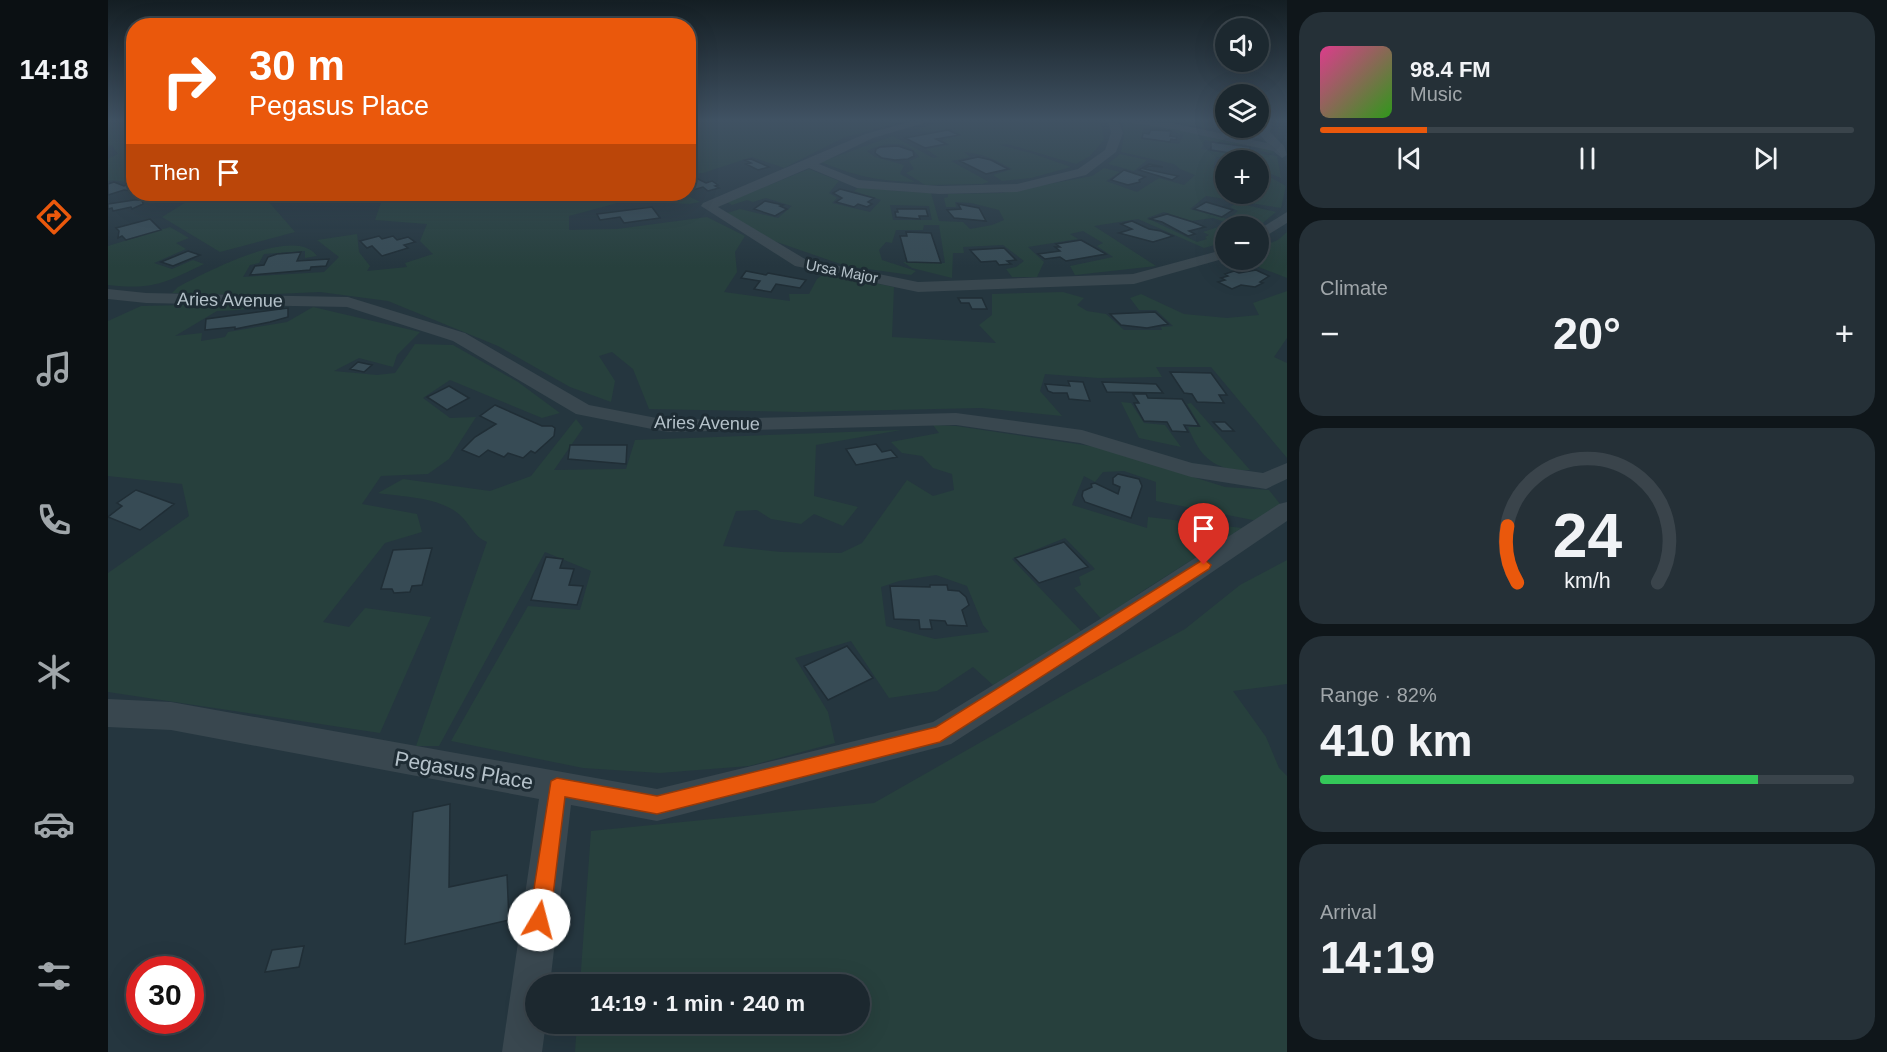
<!DOCTYPE html>
<html lang="en">
<head>
<meta charset="utf-8">
<style>
  :root { --surface:#1c282f; --page:#253037; --text:#f1f3f6; --muted:#a0a6aa; --line:#3a444b; --accent:#ea580c }
  body { margin:0; font-family:Arial,sans-serif; background:var(--page); color:var(--text); height:100vh; display:flex; flex-direction:column; font-size:22px; white-space:nowrap }
  * { box-sizing:border-box; margin:0 }
  p { font-size:20px; color:var(--muted) }
  .icon { flex:none; width:33px; height:33px; fill:none; stroke:currentColor; stroke-width:2; stroke-linecap:round; stroke-linejoin:round }
  .map { position:relative; flex:1; overflow:hidden }
  .sheet { display:flex; flex-direction:column; gap:12px; padding:12px; background:#0f161a; width:600px }
  .sheet>* { flex:none }
  .top-card { position:absolute; left:18px; top:18px; width:570px; height:183px; border-radius:24px; box-shadow:0 6px 24px #0002,0 0 0 2px var(--line); background:#ea580c; color:#fff; overflow:hidden }
  .fabs { position:absolute; left:1107px; top:18px; display:grid; gap:12px }
  .fabs a { display:grid; place-items:center; width:54px; height:54px; border-radius:50%; background:var(--surface); box-shadow:0 6px 24px #0002,0 0 0 2px var(--line); font-size:30px }
  .speed { position:absolute; left:18px; top:956px; display:flex; gap:12px; font-size:30px; font-weight:700; text-align:center }
  .speed>* { display:grid; place-content:center; width:78px; height:78px; border-radius:50%; background:var(--surface); box-shadow:0 6px 24px #0002,0 0 0 2px var(--line); line-height:1 }
  .speed .limit { border:9px solid #d22; background:#fff; color:#111 }
  .pin { position:absolute; display:grid; place-items:center; width:51px; height:51px; color:#fff; margin:-62px -26px; border-radius:50% 50% 50% 0; rotate:-45deg; box-shadow:0 0 6px #0007 }
  .pin .icon { rotate:45deg }
  .me { position:absolute; width:66px; margin:-33px; rotate:8deg; stroke-linejoin:round; filter:drop-shadow(0 0 4px #0008) }
  .turn { display:flex; align-items:center; gap:21px; height:126px; padding:0 24px; font-size:27px }
  .turn .icon { width:78px; height:78px; stroke-width:2.5 }
  .turn b { display:block; font-size:42px; line-height:51px }
  .then { display:flex; align-items:center; height:57px; padding:0 24px; background:#0003; gap:12px; font-size:22px }
  .big { font-size:45px; font-weight:700; line-height:1.1 }
  .sheet .widget { flex:1; display:flex; flex-direction:column; justify-content:center; gap:9px; min-width:0; padding:0 21px; border-radius:24px; background:var(--page) }
  .sheet .dial { align-items:center; gap:0 }
  .dial svg { height:156px; overflow:visible; fill:none; stroke:var(--line); stroke-width:7; stroke-linecap:round; text-anchor:middle }
  .dial text { fill:var(--text); stroke:none }
  .song { display:flex; align-items:center; gap:18px }
  .cover { width:72px; height:72px; border-radius:9px; background:linear-gradient(135deg,hsl(330 70% 55%),hsl(110 70% 35%)) }
  .played { height:6px; border-radius:3px; background:linear-gradient(90deg,var(--accent) 20%,var(--line) 20%) }
  .keys { display:flex; justify-content:space-around; direction:ltr }
  .heat { display:flex; justify-content:space-between; align-items:center; font-size:33px; direction:ltr }
  .charge { height:9px; border-radius:4px; background:linear-gradient(90deg,#34c759 82%,var(--line) 0) }
  .trip { position:absolute; left:417px; top:974px; width:345px; height:60px; border-radius:30px; background:var(--surface); box-shadow:0 6px 24px #0002,0 0 0 2px var(--line); font-weight:700; line-height:60px; text-align:center }
  main { display:flex; flex:1; min-height:0 }
  .tab-bar { display:flex; flex-direction:column; width:108px; justify-content:space-around; align-items:center; background:#0b1013; color:var(--muted) }
  .tab-bar .icon { width:42px; height:42px }
  .tab-bar .active { color:var(--accent) }
  .tab-bar b { font-size:27px; color:var(--text) }
  .map>svg:first-child { display:block }
</style>
</head>
<body>
<main>
<nav class="tab-bar">
<b>14:18</b>
<svg class="icon active" aria-label="directions" viewBox="0 0 24 24"><path d="M12 3l9 9-9 9-9-9zM9 14v-3h6M13 9l2 2-2 2"/></svg>
<svg class="icon" aria-label="music" viewBox="0 0 24 24"><path d="M9 18V5l10-2v13"/><circle cx="6" cy="18" r="3"/><circle cx="16" cy="16" r="3"/></svg>
<svg class="icon" aria-label="phone" viewBox="0 0 24 24"><path d="M5 4h4l2 5-3 2q2 4 5 5l2-3 5 2v4C11 20 4 13 5 4z"/></svg>
<svg class="icon" aria-label="climate" viewBox="0 0 24 24"><path d="M12 3v18M4 7l16 10M4 17L20 7"/></svg>
<svg class="icon" aria-label="car" viewBox="0 0 24 24"><path d="M5 17H2v-5l4-1 3-4h7l3 4 3 1v5h-3M9 17h6M6 11h13"/><circle cx="7" cy="17" r="2"/><circle cx="17" cy="17" r="2"/></svg>
<svg class="icon" aria-label="filters" viewBox="0 0 24 24"><path d="M4 7h16M4 17h16"/><circle cx="9" cy="7" r="2"/><circle cx="15" cy="17" r="2"/></svg>
</nav>
<div class="map">
<svg width="1179" height="1052" viewBox="0 0 1179 1052">
  <rect width="100%" height="100%" fill="#25363f"/>
  <path fill="#27403d" fill-rule="evenodd" d="M14 120H25V181C16 184 10 179 0 181V159L10 154 4 145 0 146V124L13 122Z
    M581 120H799L735 138 676 168 644 157 595 173 581 174Z
    M839 120H992L996 140 982 156 968 164 899 144 892 145 923 153 963 167 923 178 894 181 885 175 904 169C887 159 875 154 856 152L862 157 843 161 881 182 874 184 817 185 798 173 806 169 801 161 811 157C799 138 776 143 759 151L767 157 796 165 792 174 807 182C770 181 748 176 713 162L785 136 825 158 830 157 818 149 842 145 834 140 852 135 843 129 819 132 809 129Z
    M1014 120 1084 131 1166 149V154L1152 151 1151 148 1097 140 1093 149 1145 158 1147 153 1169 156 1173 178 1161 173 1157 163C1142 160 1124 160 1108 157L1105 168 1117 171 1118 194H1150L1151 171 1178 186 1173 208 1098 196 1082 209 1120 219 1130 211 1122 207 1129 203 1168 212 1150 227 1129 226 1105 218 1083 221 1056 212 1039 218 1089 242 1099 239 1097 237 1101 235 1095 232 1110 227 1117 229V242L1096 248 1030 219 986 226 1048 266 967 275 962 266 1005 257 989 246 995 243 975 231 962 234 970 239 920 247 936 262 929 277H904L898 269 908 267 916 261 895 245 855 247 856 253H845L844 278 804 268 795 262 837 263 831 225H816L815 230H788L784 243 778 242 771 250 774 260 808 271 803 275 738 266 666 241 619 213 632 209 670 218 684 206 658 198 645 202 639 200 624 205 619 202 701 169 731 181 721 193 729 198 724 203 762 212 773 200 746 191 753 186 788 191 823 193 831 221 855 222 862 229 884 225 896 220 891 210 863 203 847 202 848 207H838L836 198 840 197V194L894 193 984 176 996 168 1012 172 998 181 1029 192 1051 178 1076 185 1087 175 1072 169 1066 164 1013 152 1016 136ZM1036 127 1067 130 1068 133 1076 134 1071 144 1033 139ZM782 205 821 206 824 220H785Z
    M1051 120H1117L1118 128H1142V135Z
    M1012 154 1039 160 1026 171 1000 164Z
    M91 194H154L187 232 112 252 54 217Z
    M276 194H576L592 202 581 204 517 201 461 216V230L509 229 599 217 637 236 627 252 629 272 616 292 682 301 681 294H701L709 279 717 273 786 287 784 337 888 343 871 325 884 315V294L955 292 976 298 969 305 979 311 998 314 1016 330H1054L1053 327 1065 326 1048 310H1031L1022 298 1033 294 1076 314 1119 318 1151 315 1145 303 1179 291V338L1166 357 1179 363V458L1103 367H1048L1054 377 991 378 937 374 932 391 954 416 873 408 694 412 541 409 525 369 504 352 491 356 507 381 503 402 462 387 390 346 280 301 212 292 144 295 64 293 70 287C95 274 187 224 209 256L197 258V251L156 254 151 263 142 265 135 277 216 272 231 257 209 240 249 234 251 252 262 266 259 271 299 267 297 263 325 254 312 241 319 224 267 220Z
    M62 227 81 238 68 243 78 249 46 263 64 269 85 260 96 264C56 283 46 290 0 285V246Z
    M1179 232V278L1133 260H1150L1151 248 1170 240Z
    M171 303 132 310 109 311 67 336 94 333 93 341 117 337 120 332 179 322 205 307 312 332 289 355 285 367 251 358 226 371 269 375 287 373 307 344 345 345 410 382 452 413 434 418 342 380 315 398 342 418 368 417 341 459 320 474 273 476 254 504 309 514 314 532 277 543 215 622 241 627 257 608 323 617 272 733 0 692V573L81 516 74 484 0 476V321L33 306Z
    M1013 402 1023 403 1036 423 1057 425 1073 447 1031 438Z
    M1083 403 1142 470C1107 471 1093 459 1080 427H1093L1079 404Z
    M468 419 475 428 446 470 518 469 527 440 793 430 708 445 706 496 750 507 735 526 706 514 693 524 663 519 649 510 628 511 615 546 673 552 733 553 754 543 799 480 825 496 846 490 844 474 825 468 814 456 794 453 783 442 831 433 825 425 848 426 989 447 1117 487 1161 490 1172 504 1150 521 1048 501V482L1016 471 995 472 987 482 976 476 964 505 1039 528 1040 517 1134 528 1030 594 995 621 966 588 973 585 971 577 987 569 957 538 904 559 975 633 930 663 885 685 865 667 829 691 781 698 743 641 687 658 720 712 727 743 641 766 552 773 475 768 343 741 420 606 472 610 483 571 437 552 331 746H308L379 542C366 537 362 524 352 515 332 497 296 497 270 493L295 479 382 491 423 476ZM828 575 859 586 875 625 881 632 827 639 778 626 773 587 791 581Z
    M1179 560V684L1125 691 1158 737 1171 768 1179 776V1052H467L469 1023H752V984H472L483 831 766 803 959 693 1077 629 1132 585Z"/>
  <path fill="#374b55" stroke="#202e36" stroke-width="1.5" d="M840 130 851 135 828 139 838 144 817 148 797 138Z
    M1043 130 1063 131 1062 136 1069 137 1068 140 1063 139 1062 142 1034 138 1035 133 1041 134Z
    M1103 142 1142 147 1141 153 1129 154 1103 150Z
    M790 146 805 151 806 156 800 159 787 160 774 158 767 153 768 149 772 147Z
    M870 157 883 160 900 169 878 174 852 161Z
    M643 159 661 167 650 170 638 164 643 163 637 160Z
    M1041 164 1055 167 1041 166 1036 169 1070 176 1064 180 1031 170Z
    M1016 170 1037 177 1031 180 1032 182 1020 185 1003 180Z
    M588 178 598 183 604 181 610 185 607 186 611 188 600 191 595 187 585 190 580 187V180Z
    M6 182 16 186 26 182V191L16 190 0 195V184Z
    M732 189 766 198 760 202 764 204 759 207 750 204 746 207 728 202 734 198 725 193Z
    M26 200H34L35 204 24 209 23 207 5 211 4 208 0 209V204Z
    M657 201 675 205 672 206 679 209 667 216 646 209Z
    M1098 202 1125 210 1114 217 1086 209Z
    M850 204 871 208 878 221 846 218 839 210 853 209Z
    M544 207 552 218 516 223 512 217 492 220 489 214Z
    M789 209H818L820 216H811L812 219 788 217 787 212H790Z
    M1059 214 1085 222 1097 227 1081 231 1087 234 1080 236 1054 222 1042 219Z
    M42 219 53 230 18 240 14 236 10 238 11 231 8 228Z
    M1024 221 1041 229 1053 231 1065 236 1045 242 1011 233 1024 229 1013 224Z
    M798 232 823 233 833 263 799 262 792 236H799Z
    M271 236 274 239 285 236 289 240 300 237 307 242 296 245 300 248 274 256 264 246 259 248 252 241Z
    M973 240 998 254 958 261 952 257 937 259 930 254 952 251 947 247H952L948 244Z
    M896 248 908 260 899 261 903 264 891 265 888 261 873 262 862 250Z
    M80 251 92 255 65 266 53 262Z
    M193 252 189 261 221 259 218 266 203 267 202 270 142 275 147 266 156 265 160 257 169 254Z
    M1148 270 1161 276 1152 282 1155 283 1147 287 1133 285 1124 289 1110 282 1117 280 1113 278 1120 276 1117 274 1126 271 1131 273Z
    M638 271 658 275 660 273 698 280 692 288 668 284 663 292 646 289 652 281 633 278Z
    M850 298H874L879 309H864L861 303H853Z
    M180 308V317L162 322 127 329V327L97 330 98 319Z
    M1047 312 1060 324 1039 328 1013 325 1002 314Z
    M250 362 264 365 256 372 242 369Z
    M1062 372 1103 373 1119 395H1111L1116 403 1089 402 1084 394 1076 393Z
    M960 381 975 382 982 401 961 399 959 393H945L940 391 937 384 962 386Z
    M994 382 1048 384 1055 393 999 392Z
    M341 386 361 398 339 410 319 397Z
    M1025 394H1038L1040 398 1074 399 1091 426 1076 425 1080 432 1064 431 1059 422 1036 421 1026 403H1031Z
    M387 405 434 426H444L447 428 446 436 427 453 423 451 415 458 400 453 396 457 380 450 371 457 354 450 367 437 388 424 372 416Z
    M1105 422H1117L1126 431H1114Z
    M768 444 774 452 783 450 789 457 748 465 738 449Z
    M462 445H519L518 464 460 459Z
    M1010 474 1031 479 1034 486 1023 518 977 502 974 496 975 491 984 487 983 484 987 483 1010 494 1012 487 1005 484V478Z
    M28 490 66 504 32 530 0 517 14 506 9 503Z
    M956 542 980 567 931 583 907 558Z
    M324 548 314 585 304 586 302 592 286 593 284 589H273L285 550Z
    M438 557 455 559 452 568 466 569 461 585 475 586 469 605 423 600Z
    M822 585H839L840 590 851 591 858 597 861 605 854 610 859 626 839 625 837 621 822 620 824 629H812L811 620 786 619 782 586 822 587Z
    M739 646 765 678 720 700 696 666Z
    M342 804 341 887 399 875 401 920 297 944 305 812Z
    M196 946 191 967 157 972 164 950Z"/>
  <g fill="none" stroke-linecap="round" stroke-linejoin="round">
    <path fill="#39474f" fill-rule="evenodd" d="M809 120H826L765 138 711 164 751 180 831 186 909 184 970 169 997 150 1003 133 1000 120H1010L1015 133 1008 152 978 175 909 192 831 194 749 188 701 168 610 207 697 259 810 282 1025 274 1118 249V258L1026 284 810 292 687 266 593 206 595 203 757 134Z
      M1018 120 1064 123 1159 143 1150 132 1155 120H1165L1162 132 1176 146 1179 155 1174 158 1165 151 1064 129 1023 123Z
      M1179 212V223L1150 241V230Z
      M0 289 38 293 240 297 357 333 481 405 559 420 848 413 974 430 1084 463 1155 473 1179 463V479L1158 489 1083 477 972 443 848 425 559 432 468 414 345 341 239 307 38 303 0 299Z
      M1179 502V521L1009 637 843 744 549 821 463 805 442 984H428V1023H438L434 1052H394L431 799 63 730 0 727V699L63 702 549 789 825 722 989 621 1171 504Z"/>
  </g>
  <linearGradient id="sky" x2="0" y2="1"><stop stop-color="#141e23"/><stop offset="0.45" stop-color="#405263"/><stop offset="1" stop-color="#405263" stop-opacity="0"/></linearGradient>
  <rect width="1179" height="267" fill="url(#sky)"/>
  <path fill="#ea580c" stroke="#983908" stroke-width="1.5" d="M1096 559 1103 565 1101 569 832 742 549 814 457 797 442 920 439 927 431 930 424 927 421 920 443 781 449 778 549 796 828 727Z"/>
  <g text-anchor="middle" dominant-baseline="central" stroke-width="6" stroke-linejoin="round" paint-order="stroke">
    <g font-size="15" fill="#b5c2ca" stroke="#1e2c34">
      <text transform="translate(734 271) rotate(11)">Ursa Major</text>
    </g>
    <g font-size="18" fill="#b5c2ca" stroke="#1e2c34">
      <text transform="translate(122 300) rotate(1)">Aries Avenue</text>
      <text transform="translate(599 423) rotate(1)">Aries Avenue</text>
    </g>
    <g font-size="21" fill="#b5c2ca" stroke="#1e2c34">
      <text transform="translate(356 770) rotate(10)">Pegasus Place</text>
    </g>
  </g>
</svg>
<div class="fabs">
<a><svg class="icon" aria-label="sound" viewBox="0 0 24 24"><path d="M4 9h4l5-4v14l-5-4H4zM17 9q2 3 0 6"/></svg></a>
<a><svg class="icon" aria-label="layers" viewBox="0 0 24 24"><path d="M12 4l9 5-9 5-9-5zM3 14l9 5 9-5"/></svg></a>
<a>+</a>
<a>−</a>
</div>
<div class="speed"><div class="limit">30</div></div>
<div class="pin" style="left:1096px;top:565px;background:#d93025"><svg class="icon" aria-label="arrive" viewBox="0 0 24 24"><path d="M6 21V4h12l-3 4 3 4H6"/></svg></div>
<svg class="me" style="left:431px;top:920px" viewBox="-20 -20 40 40"><circle r="19" fill="#fff"/><path d="M0-13L10 11 0 6-10 11z" fill="#ea580c"/></svg>
<div class="trip">14:19 · 1 min · 240 m</div>
<div class="top-card">
<div class="turn"><svg class="icon" aria-label="right" viewBox="0 0 24 24"><path d="M7 20v-9h11M14 6l5 5-5 5"/></svg><div><b>30 m</b>Pegasus Place</div></div>
<div class="then">Then<svg class="icon" aria-label="arrive" viewBox="0 0 24 24"><path d="M6 21V4h12l-3 4 3 4H6"/></svg></div>
</div>
</div>
<section class="sheet">
<div class="widget">
<div class="song"><i class="cover"></i><div><b>98.4 FM</b><p>Music</p></div></div>
<div class="played"></div>
<div class="keys"><svg class="icon" aria-label="previous" viewBox="0 0 24 24"><path d="M18 5L8 12l10 7zM5 5v14"/></svg><svg class="icon" aria-label="pause" viewBox="0 0 24 24"><path d="M8 5v14M16 5v14"/></svg><svg class="icon" aria-label="next" viewBox="0 0 24 24"><path d="M6 5l10 7-10 7zM19 5v14"/></svg></div>
</div>
<div class="widget"><p>Climate</p>
<div class="heat"><a>−</a><b class="big">20°</b><a>+</a></div>
</div>
<div class="widget dial"><svg viewBox="0 0 100 80">
<path d="M14 69A42 42 0 1 1 86 69"/>
<path d="M14 69A42 42 0 0 1 9 40" stroke="#ea580c"/>
<text x="50" y="56" font-size="32" font-weight="700">24</text>
<text x="50" y="72" font-size="11">km/h</text>
</svg></div>
<div class="widget"><p>Range · 82%</p><b class="big">410 km</b><div class="charge"></div></div>
<div class="widget"><p>Arrival</p><b class="big">14:19</b></div>
</section>
</main>
</body>
</html>
